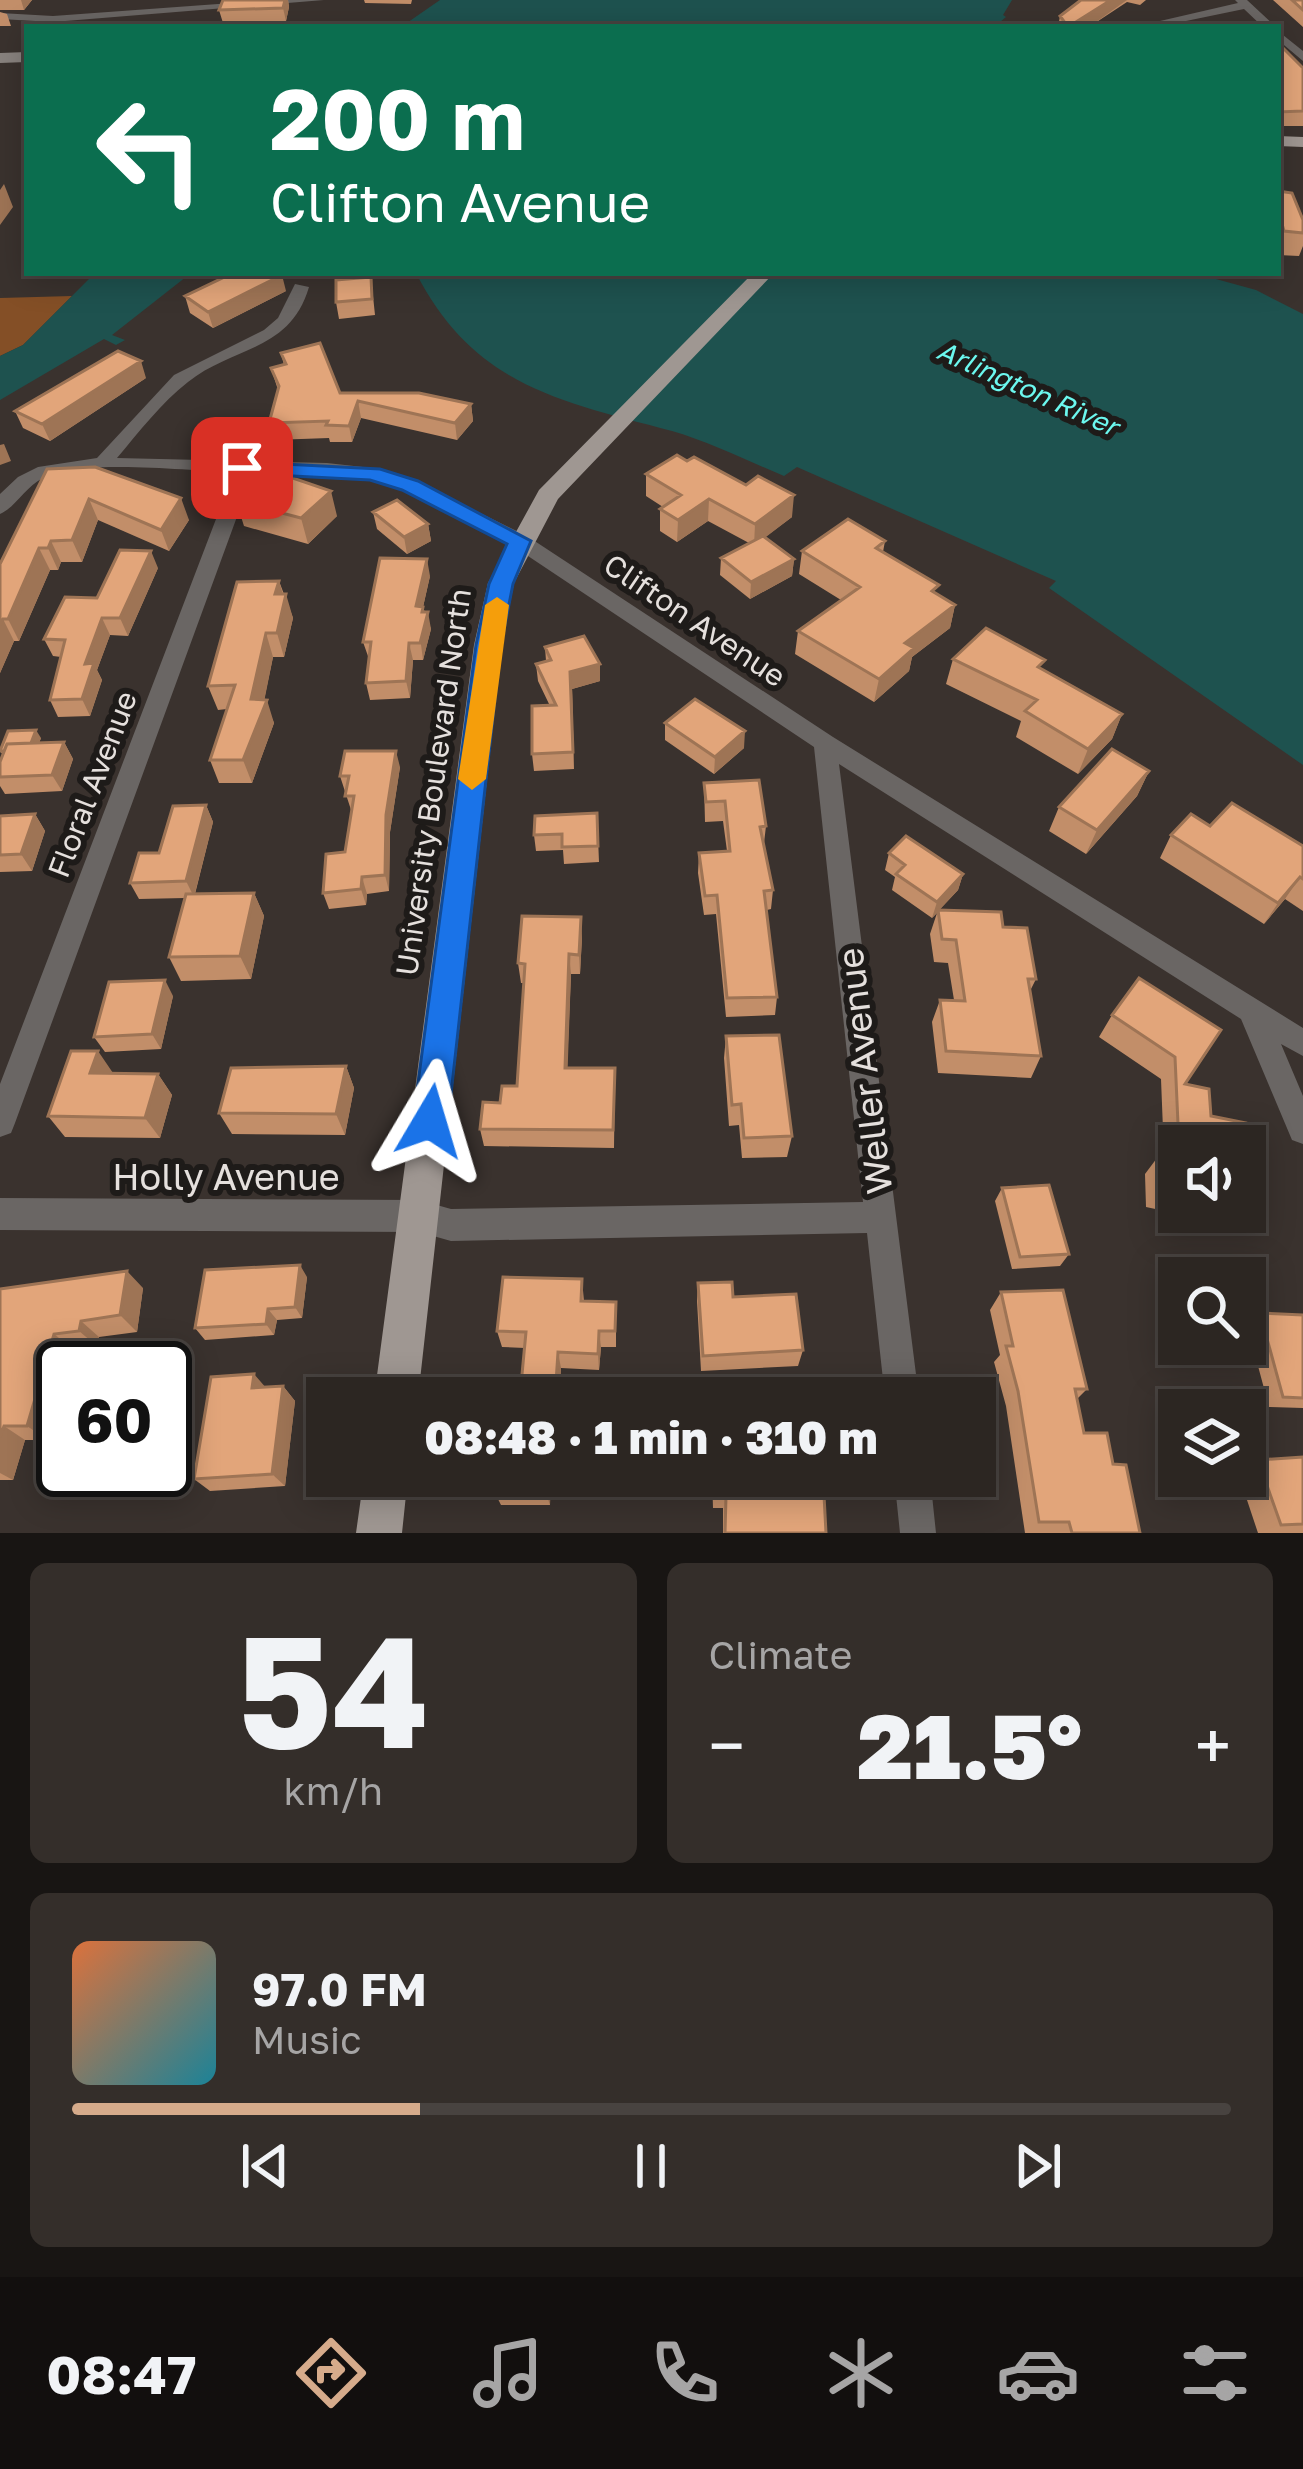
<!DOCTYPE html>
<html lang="en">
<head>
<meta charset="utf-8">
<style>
  :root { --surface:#2c2622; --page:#342e2a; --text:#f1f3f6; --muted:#a6a5a5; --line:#484340; --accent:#d6ab8b }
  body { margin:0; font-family:"Golos Text",sans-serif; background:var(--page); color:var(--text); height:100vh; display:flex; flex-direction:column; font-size:45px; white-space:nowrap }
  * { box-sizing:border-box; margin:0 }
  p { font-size:39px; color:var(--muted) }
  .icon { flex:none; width:66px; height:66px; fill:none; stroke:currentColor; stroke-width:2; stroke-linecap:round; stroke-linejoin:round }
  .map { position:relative; height:1533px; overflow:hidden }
  .sheet { display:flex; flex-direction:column; gap:30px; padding:30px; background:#181513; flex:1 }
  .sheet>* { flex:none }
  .top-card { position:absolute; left:24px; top:24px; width:1257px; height:252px; border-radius:0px; box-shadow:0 6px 30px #0003,0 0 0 3px var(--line); background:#0b6e4f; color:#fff; overflow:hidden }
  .tools { position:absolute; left:1158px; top:1125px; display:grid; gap:24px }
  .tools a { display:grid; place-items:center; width:108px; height:108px; border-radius:0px; background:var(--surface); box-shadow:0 6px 30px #0003,0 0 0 3px var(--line); font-size:60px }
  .speed { position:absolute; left:36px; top:1341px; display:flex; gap:24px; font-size:60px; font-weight:700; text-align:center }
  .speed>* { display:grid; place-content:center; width:156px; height:156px; border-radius:50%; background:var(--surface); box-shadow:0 6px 30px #0003,0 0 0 3px var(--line); line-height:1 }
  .speed .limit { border:6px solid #111; border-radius:18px; background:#fff; color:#111 }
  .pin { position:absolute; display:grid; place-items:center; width:102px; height:102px; color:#fff; margin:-51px; border-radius:24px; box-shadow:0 6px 18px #0006 }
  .me { position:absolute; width:132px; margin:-66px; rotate:7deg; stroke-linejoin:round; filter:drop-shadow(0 0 9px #0008) }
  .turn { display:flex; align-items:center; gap:42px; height:252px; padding:0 48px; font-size:54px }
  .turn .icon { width:156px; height:156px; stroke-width:2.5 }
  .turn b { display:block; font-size:84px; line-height:102px }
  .big { font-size:90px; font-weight:800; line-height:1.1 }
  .sheet .widget { flex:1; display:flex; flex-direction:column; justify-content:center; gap:18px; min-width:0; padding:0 42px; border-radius:18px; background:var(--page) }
  .sheet .dial { align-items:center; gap:0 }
  .dial b { font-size:156px; line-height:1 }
  .song { display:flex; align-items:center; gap:36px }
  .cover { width:144px; height:144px; border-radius:18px; background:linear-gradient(135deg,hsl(20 70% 55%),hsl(190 70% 35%)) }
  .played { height:12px; border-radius:6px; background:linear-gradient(90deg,var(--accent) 30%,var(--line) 30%) }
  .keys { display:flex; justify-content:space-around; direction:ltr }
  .heat { display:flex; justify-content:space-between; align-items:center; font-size:66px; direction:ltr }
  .sheet .tiles { flex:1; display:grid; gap:30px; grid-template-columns:1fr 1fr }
  .widget:last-child { grid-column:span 2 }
  .trip { position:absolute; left:306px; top:1377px; width:690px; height:120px; border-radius:0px; background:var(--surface); box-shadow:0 6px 30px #0003,0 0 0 3px var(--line); font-weight:800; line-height:120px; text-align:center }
  .dock { display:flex; height:192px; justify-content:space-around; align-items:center; background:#120f0e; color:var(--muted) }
  .dock .icon { width:84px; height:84px }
  .dock .current { color:var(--accent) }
  .dock b { font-size:54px; color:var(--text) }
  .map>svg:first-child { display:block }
</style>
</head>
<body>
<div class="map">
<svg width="1303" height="1533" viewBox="0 0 1303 1533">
  <rect width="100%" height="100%" fill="#3a322e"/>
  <path fill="#844f26" d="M72 296 23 345 0 356V298Z"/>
  <path fill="#1e524f" d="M440 0H1012L1003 15 1006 17 994 27H401Z
    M95 273H191L112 335 125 340 116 345 104 339 0 400V356L23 345Z
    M416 273H1194L1256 290 1303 314V765L1049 588 1056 581 797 467 784 476C748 461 710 442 672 431 560 401 474 386 416 273Z"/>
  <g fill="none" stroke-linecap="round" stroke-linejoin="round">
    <path fill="#6a6664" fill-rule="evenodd" d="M272 0H324L53 22 0 19V13L53 16Z
      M1235 0H1247L1276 27H1263L1244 9 1157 27H1134L1238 3Z
      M1278 31 1303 51V61L1278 40Z
      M295 284 309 287C290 352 233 346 188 382 161 403 139 432 117 458L327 463 372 468 417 482 527 536 833 737 1303 1028V1056L1281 1044 1303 1096V1144L1292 1140 1241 1019 839 764 919 1398H885L867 1233 451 1241 419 1232 0 1230V1198L419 1200 451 1209 863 1202 814 747 513 546 403 490 370 479 253 473 15 1123 11 1133 0 1137V1084L234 472C186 471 84 458 43 478 25 487 16 507 0 514V494L18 477 38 467 97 458 174 375 264 330 278 318Z
      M894 1476H930L936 1533H900Z"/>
    <path fill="#88827e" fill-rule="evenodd" d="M27 52V62L0 63V53Z"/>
    <path fill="#9f9792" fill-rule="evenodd" d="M1278 136 1303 137V147L1278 146Z
      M753 273H774L558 499 514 583 502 645 418 1398H374L474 645 488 583 539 490Z
      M364 1476H408L402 1533H356Z"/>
  </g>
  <path fill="#c28e69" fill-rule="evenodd" d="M0 0H32L24 10H0Z
    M223 0H288L289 7 286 21 223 23 219 10Z
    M364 0H412L411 4 365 3Z
    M1081 0H1146L1140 5 1127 2 1089 27H1058L1060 16Z
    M1273 0H1303V27Z
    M0 12 7 14 11 26H0Z
    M1278 43 1303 68V126H1278Z
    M1278 191 1303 220V246L1299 256 1278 255Z
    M371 277 375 315 339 319 336 302Z
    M286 291 213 328 190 313 185 296Z
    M281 353 340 393 471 404 473 421 457 440 361 418 352 442H330L329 438 273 440 269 423 278 390 271 368 284 365Z
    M146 378 50 441 23 428 15 411Z
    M47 469 189 520 169 551 98 520 82 562H61L58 570H50L19 641H14L0 673V564Z
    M646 474 792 517 765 537 794 559 792 576 750 599 720 575 721 558 749 543 708 521 677 542 660 531V509L663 507 646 496Z
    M236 501 337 516 308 544 244 526Z
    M373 512 428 524 431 541 407 554 377 529Z
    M885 541 883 552 937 594 955 605 950 628 912 657 909 671 874 702 795 654 798 631 841 600 799 574 802 551Z
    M158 568 128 636 110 635 97 670 102 680 90 716 58 717 50 700 61 657 53 656 44 639 97 598Z
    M430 576 423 607 431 629 423 660H413L410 698 370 700 366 683 369 659 363 642Z
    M279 581 293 618 284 657H273L264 700 274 723 252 783H219L210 760 227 709 218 710 208 686Z
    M545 647 600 664V681L572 689 574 769 534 771 532 754 550 706 538 681 536 664 546 661Z
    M953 659 1042 669 1122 714 1112 739 1078 774 1016 737 1021 721 946 684Z
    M665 723 744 748 714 774 665 740Z
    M41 738 39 743 64 742 73 759 62 791 5 794 0 786V762L3 755 0 751Z
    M400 767 390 832 389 891 367 894 366 905 329 909 323 893 345 852 352 813 340 776Z
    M1149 771 1137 796 1086 854 1049 831 1059 807Z
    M704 783 766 826 764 843 773 890 771 909 767 910 777 997 775 1015 726 1017 716 914 704 915 698 873 699 853 727 851 723 821 705 822Z
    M206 805 213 822 195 894 254 893 264 916 251 979 181 981 169 957 185 898 139 899 130 883Z
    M597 813 599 862 564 864 563 850 536 851 534 835Z
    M35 814 45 831 32 871 0 872V816Z
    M1210 826 1303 846V911L1285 899 1264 924 1160 858 1171 835Z
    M889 853 963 874 958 890 939 910 1003 927 1036 979 1030 991 1041 1056 1031 1078 938 1073 932 1022 940 1000H954L948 963 934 962 930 934 937 913 932 918 892 890 895 877 885 870Z
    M582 937 580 974H571L567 1068H615L614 1148 484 1146 480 1129 517 1086 524 983H521L518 963Z
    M1139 978 1221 1030 1185 1084 1209 1089 1211 1116 1246 1123 1253 1207 1235 1226 1146 1207 1145 1174 1160 1154 1164 1155 1161 1079 1099 1037 1112 1015ZM1179 1146H1245V1212H1179Z
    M173 996 161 1049 105 1052 94 1037Z
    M726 1036 792 1136 787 1157 742 1158 739 1125 729 1126 724 1058Z
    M346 1066 354 1088 345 1135 232 1134 219 1113Z
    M113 1073 158 1074 172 1095 160 1138 65 1137 48 1116Z
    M1002 1188 1069 1254 1060 1266 1012 1269 995 1201Z
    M307 1277 302 1318 277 1320 274 1335 205 1340 195 1328Z
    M582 1279 584 1302H616V1347H601L599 1370 561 1368 559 1398H503L521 1385 525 1348 502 1347 497 1331Z
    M698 1283 733 1297 803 1350 798 1366 701 1371 697 1301Z
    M143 1288 137 1332 99 1337 98 1347 74 1350 48 1440H25L13 1480H0V1289Z
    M1001 1292 1087 1389 1077 1399 1084 1433 1113 1464 1140 1533H1025L1006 1406 994 1362 1000 1355 990 1310Z
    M1260 1313 1303 1315V1408L1269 1407 1247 1325Z
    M283 1386 295 1401 285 1486 210 1491 194 1479 265 1387Z
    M1303 1457V1533H1258L1239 1476H1245V1468L1258 1460Z
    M497 1476H586V1478H551L550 1505H501L495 1493Z
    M712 1476H823L826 1533H723V1508H713Z"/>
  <path fill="#9e7455" d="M21 0H32L24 10Z
    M285 0H288L289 7 286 21 283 8Z
    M1111 0H1127L1089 27H1069Z
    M4 184 13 207 0 225V190Z
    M282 275 286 291 213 328 208 312Z
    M141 361 146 378 50 441 42 424Z
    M358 401 361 418 352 442 349 426Z
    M471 404 473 421 457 440 455 423Z
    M4 444 11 461 0 465V445Z
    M331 491 337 516 308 544 301 518Z
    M794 495 792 517 754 546 755 524Z
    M181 498 189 520 169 551 161 530Z
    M89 499 98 520 82 562 72 540Z
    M709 499 708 521 677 542 678 520Z
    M428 524 431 541 407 554 404 537Z
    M51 541 61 562 58 570 48 548Z
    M39 548 50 570 19 641 8 619Z
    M151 551 158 568 128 636 120 618Z
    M427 559 430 576 423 607 426 621 428 612 431 629 423 660 416 606Z
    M794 559 792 576 750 599 751 582Z
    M279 581 285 601 286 594 293 618 284 657 277 633 275 594Z
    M955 605 950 628 912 657 909 671 874 702 879 679 905 643Z
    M102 618 110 635 97 670 102 680 90 716 82 699 85 664Z
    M3 619 14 641 0 673V625Z
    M266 633 273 657 262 712 267 700 274 723 252 783 243 760 251 699Z
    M409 643 413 660 410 698 406 681Z
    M600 664V681L572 689 574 769 570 672Z
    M1122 714 1112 739 1078 774 1088 749Z
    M36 730 41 738 33 758 28 750Z
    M745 731 744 748 714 774 715 757Z
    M64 742 73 759 62 791 52 775Z
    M396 751 400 767 390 832 389 891 385 875 386 815Z
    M1149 771 1137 796 1086 854 1097 830Z
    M206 805 213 822 194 897 186 881Z
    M35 814 45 831 32 871 21 854Z
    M963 874 958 890 932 918 937 902Z
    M362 877 367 894 366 905 361 889Z
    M1300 877 1285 899 1264 924 1278 903Z
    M254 893 264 916 251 979 240 956Z
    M581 917 582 937 580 974 579 955Z
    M569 954 571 974 567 1086 565 1068Z
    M165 980 173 996 161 1049 152 1034Z
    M98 1051 113 1073H90Z
    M346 1066 354 1088 345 1135 336 1114Z
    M158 1074 172 1095 160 1138 145 1118Z
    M300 1265 307 1277 302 1318 295 1307Z
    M127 1271 143 1288 137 1332 120 1315Z
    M268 1309 277 1320 274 1335 266 1324Z
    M81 1321 99 1337 98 1347 79 1331Z
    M599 1331 601 1347 599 1370 598 1354Z
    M54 1334 74 1350 69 1368H63V1387L48 1440 27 1426Z
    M558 1352 561 1368 559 1398H555Z
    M254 1374 267 1389 252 1388Z
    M283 1386 295 1401 285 1486 272 1474Z
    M4 1426 25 1440 13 1480 0 1473V1437Z
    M547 1476H550V1505L546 1493Z"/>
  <path fill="#e2a57a" stroke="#9e7455" stroke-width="3" d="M223 0H285L283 8 219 10Z
    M1081 0H1111L1068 27 1060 16Z
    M1292 0H1303V10Z
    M1278 43 1303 68V111L1278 112Z
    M1278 191 1292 193 1303 220V233L1284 231 1282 224H1278Z
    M233 273H278L282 275 208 312 185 296Z
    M371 277 372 299 336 302V280Z
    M320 343 340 393H419L471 404 455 423 358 401 349 426 326 425 328 421 269 423 279 386 271 368 286 364 281 353Z
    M118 351 141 361 42 424 15 411Z
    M677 455 687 461 694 457 746 485 758 476 794 495 755 524 709 499 678 520 660 509 681 495 646 474Z
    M95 467 181 498 161 530 89 499 72 540 51 541 48 548H39L8 619H3L0 625V564L47 469Z
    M257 474H281L331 491 301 518 236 501 250 488Z
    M397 500 428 524 404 537 373 512Z
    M848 519 885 541 876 548 939 585 932 591 955 605 905 643 914 648 879 679 798 631 860 587 802 551Z
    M763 536 794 559 751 582 721 558Z
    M120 550 151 551 120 618H102L85 664 94 663 82 699 50 700 65 640 44 639 65 597 97 598Z
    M380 558 427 559 416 606 423 607 422 612H428L420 643H409L406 681 366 683 371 642H363Z
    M279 581 275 594H286L277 633H266L251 699 267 700 243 760H210L235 685 208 686 237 582Z
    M986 628 1045 660 1038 667 1122 714 1088 749 1025 711 1037 700 953 659Z
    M584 636 600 664 570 672 573 752 532 754V706L556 705 536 664 551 660 545 647Z
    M695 699 745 731 715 757 665 723Z
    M36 730 31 743 7 744 4 751H0L8 731Z
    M64 742 52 775 0 777V762L7 744Z
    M1112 749 1149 771 1097 830 1059 807Z
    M345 751H396L386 815 385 875 362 877 361 889 323 893 326 854 345 852 354 796H345L349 776H340Z
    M759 780 766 826 760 827 773 890 764 891 777 997 727 998 717 895 705 896 699 853 730 851 725 801 706 802 704 783Z
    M1232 803 1303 846V879L1300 877 1278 903 1171 835 1191 814 1210 826Z
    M206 805 186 881 130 883 139 853H159L173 806Z
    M597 813 598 846 562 847V834L534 835 535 816Z
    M35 814 21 854 0 855V816Z
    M906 836 963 874 937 902 896 874 905 865 889 853Z
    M254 893 240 956 169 957 186 894Z
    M938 910 1001 912 1003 927 1027 928 1036 979H1028L1041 1056 946 1051 940 1000 965 1001 956 940 942 939Z
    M522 916 581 917 579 955 569 954 565 1068H615L613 1130 480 1129 483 1102 500 1103 502 1086H517L525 964 518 963Z
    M1139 978 1221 1030 1185 1084 1209 1089 1211 1116 1246 1123 1253 1207 1245 1205V1146H1179L1175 1057 1112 1015Z
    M165 980 152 1034 94 1037 109 982Z
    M779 1035 792 1136 744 1138 741 1104 732 1105 726 1036Z
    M71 1051H98L90 1073 158 1074 145 1118 48 1116Z
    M346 1066 336 1114 219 1113 231 1068Z
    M1160 1154 1179 1158V1191L1162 1187Z
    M1049 1185 1069 1254 1020 1257 1002 1188Z
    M300 1265 295 1307 268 1309 266 1324 195 1328 205 1270Z
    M127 1271 120 1315 81 1321 79 1331 54 1334 27 1426H4L0 1437V1289Z
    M503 1277 582 1279 581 1301 616 1302 615 1331H599L598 1354 558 1352 555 1398H503L504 1385H521L526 1332 497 1331Z
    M732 1282 733 1297 796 1294 803 1350 703 1356 698 1283Z
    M1063 1290 1087 1389H1075L1084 1433H1107L1113 1464 1126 1465 1140 1533H1072L1069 1522H1039L1018 1391 1006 1346H1013L1001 1292Z
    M1260 1313 1303 1315V1398L1283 1397Z
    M254 1374 252 1388 283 1386 272 1474 194 1479 211 1377Z
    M1303 1457V1524L1281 1525 1258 1460Z
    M497 1476H547L546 1493H495Z
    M715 1476H823L826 1533H725L726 1496H716Z"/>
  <path fill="#1a73e8" stroke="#114b97" stroke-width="3" d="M242 462 380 469 418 481 531 541 513 584 501 645 448 1121 443 1132 430 1137 418 1132 413 1121 476 645 489 584 507 544 402 490 370 480 234 473 231 468Z"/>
  <path fill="#f59e0b" d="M497 597 509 605 486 779 472 790 458 779 485 605Z"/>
  <g text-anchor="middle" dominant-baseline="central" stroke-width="12" stroke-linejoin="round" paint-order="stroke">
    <g font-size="27" font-style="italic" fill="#6cf8ef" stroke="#1e1b19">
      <text transform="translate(1028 388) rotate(24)">Arlington River</text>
    </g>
    <g font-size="30" fill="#e5e0dd" stroke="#1e1b19">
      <text transform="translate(695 620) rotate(34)">Clifton Avenue</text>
      <text transform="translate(433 782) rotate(-82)">University Boulevard North</text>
      <text transform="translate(92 784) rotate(-69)">Floral Avenue</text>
    </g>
    <g font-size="36" fill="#e5e0dd" stroke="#1e1b19">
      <text transform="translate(864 1071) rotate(-97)">Weller Avenue</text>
      <text x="226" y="1176">Holly Avenue</text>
    </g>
  </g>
</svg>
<div class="tools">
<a><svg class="icon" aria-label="sound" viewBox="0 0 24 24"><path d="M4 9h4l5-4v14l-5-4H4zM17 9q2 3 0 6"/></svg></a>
<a><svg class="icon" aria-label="search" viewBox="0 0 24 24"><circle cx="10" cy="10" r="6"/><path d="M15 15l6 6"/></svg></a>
<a><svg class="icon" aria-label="layers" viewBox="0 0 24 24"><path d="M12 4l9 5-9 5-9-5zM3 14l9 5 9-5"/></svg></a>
</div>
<div class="speed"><div class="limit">60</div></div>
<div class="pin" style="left:242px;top:468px;background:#d93025"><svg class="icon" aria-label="arrive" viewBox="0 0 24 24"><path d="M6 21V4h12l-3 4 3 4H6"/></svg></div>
<svg class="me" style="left:430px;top:1121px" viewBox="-20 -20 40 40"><path d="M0-17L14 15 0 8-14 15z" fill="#1a73e8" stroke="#fff" stroke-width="4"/></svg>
<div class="trip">08:48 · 1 min · 310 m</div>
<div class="top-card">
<div class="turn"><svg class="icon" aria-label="left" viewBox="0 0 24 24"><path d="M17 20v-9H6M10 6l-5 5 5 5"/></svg><div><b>200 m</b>Clifton Avenue</div></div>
</div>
</div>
<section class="sheet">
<div class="tiles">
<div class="widget dial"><b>54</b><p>km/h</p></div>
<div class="widget"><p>Climate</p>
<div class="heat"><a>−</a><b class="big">21.5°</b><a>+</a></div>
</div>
<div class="widget">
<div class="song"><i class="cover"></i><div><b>97.0 FM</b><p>Music</p></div></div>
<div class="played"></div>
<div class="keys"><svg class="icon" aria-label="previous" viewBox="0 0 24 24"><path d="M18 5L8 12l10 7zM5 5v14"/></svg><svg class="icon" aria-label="pause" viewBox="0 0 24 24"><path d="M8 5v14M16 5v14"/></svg><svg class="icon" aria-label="next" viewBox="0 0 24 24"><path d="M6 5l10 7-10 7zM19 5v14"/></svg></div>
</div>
</div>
</section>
<nav class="dock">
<b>08:47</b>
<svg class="icon current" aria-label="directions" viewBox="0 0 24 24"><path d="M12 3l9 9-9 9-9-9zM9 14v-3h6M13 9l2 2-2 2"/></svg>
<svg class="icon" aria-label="music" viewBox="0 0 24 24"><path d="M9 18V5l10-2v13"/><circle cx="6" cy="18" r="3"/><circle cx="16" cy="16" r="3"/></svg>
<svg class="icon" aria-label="phone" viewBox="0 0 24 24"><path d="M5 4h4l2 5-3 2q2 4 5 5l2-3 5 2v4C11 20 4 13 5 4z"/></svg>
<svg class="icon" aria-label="climate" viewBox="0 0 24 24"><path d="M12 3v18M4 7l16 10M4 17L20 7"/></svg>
<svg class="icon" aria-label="car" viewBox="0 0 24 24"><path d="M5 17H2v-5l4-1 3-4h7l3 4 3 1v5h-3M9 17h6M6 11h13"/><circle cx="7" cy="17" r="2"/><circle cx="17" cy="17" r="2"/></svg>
<svg class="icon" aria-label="filters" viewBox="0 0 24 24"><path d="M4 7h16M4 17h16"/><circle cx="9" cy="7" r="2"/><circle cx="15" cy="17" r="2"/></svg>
</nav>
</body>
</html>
